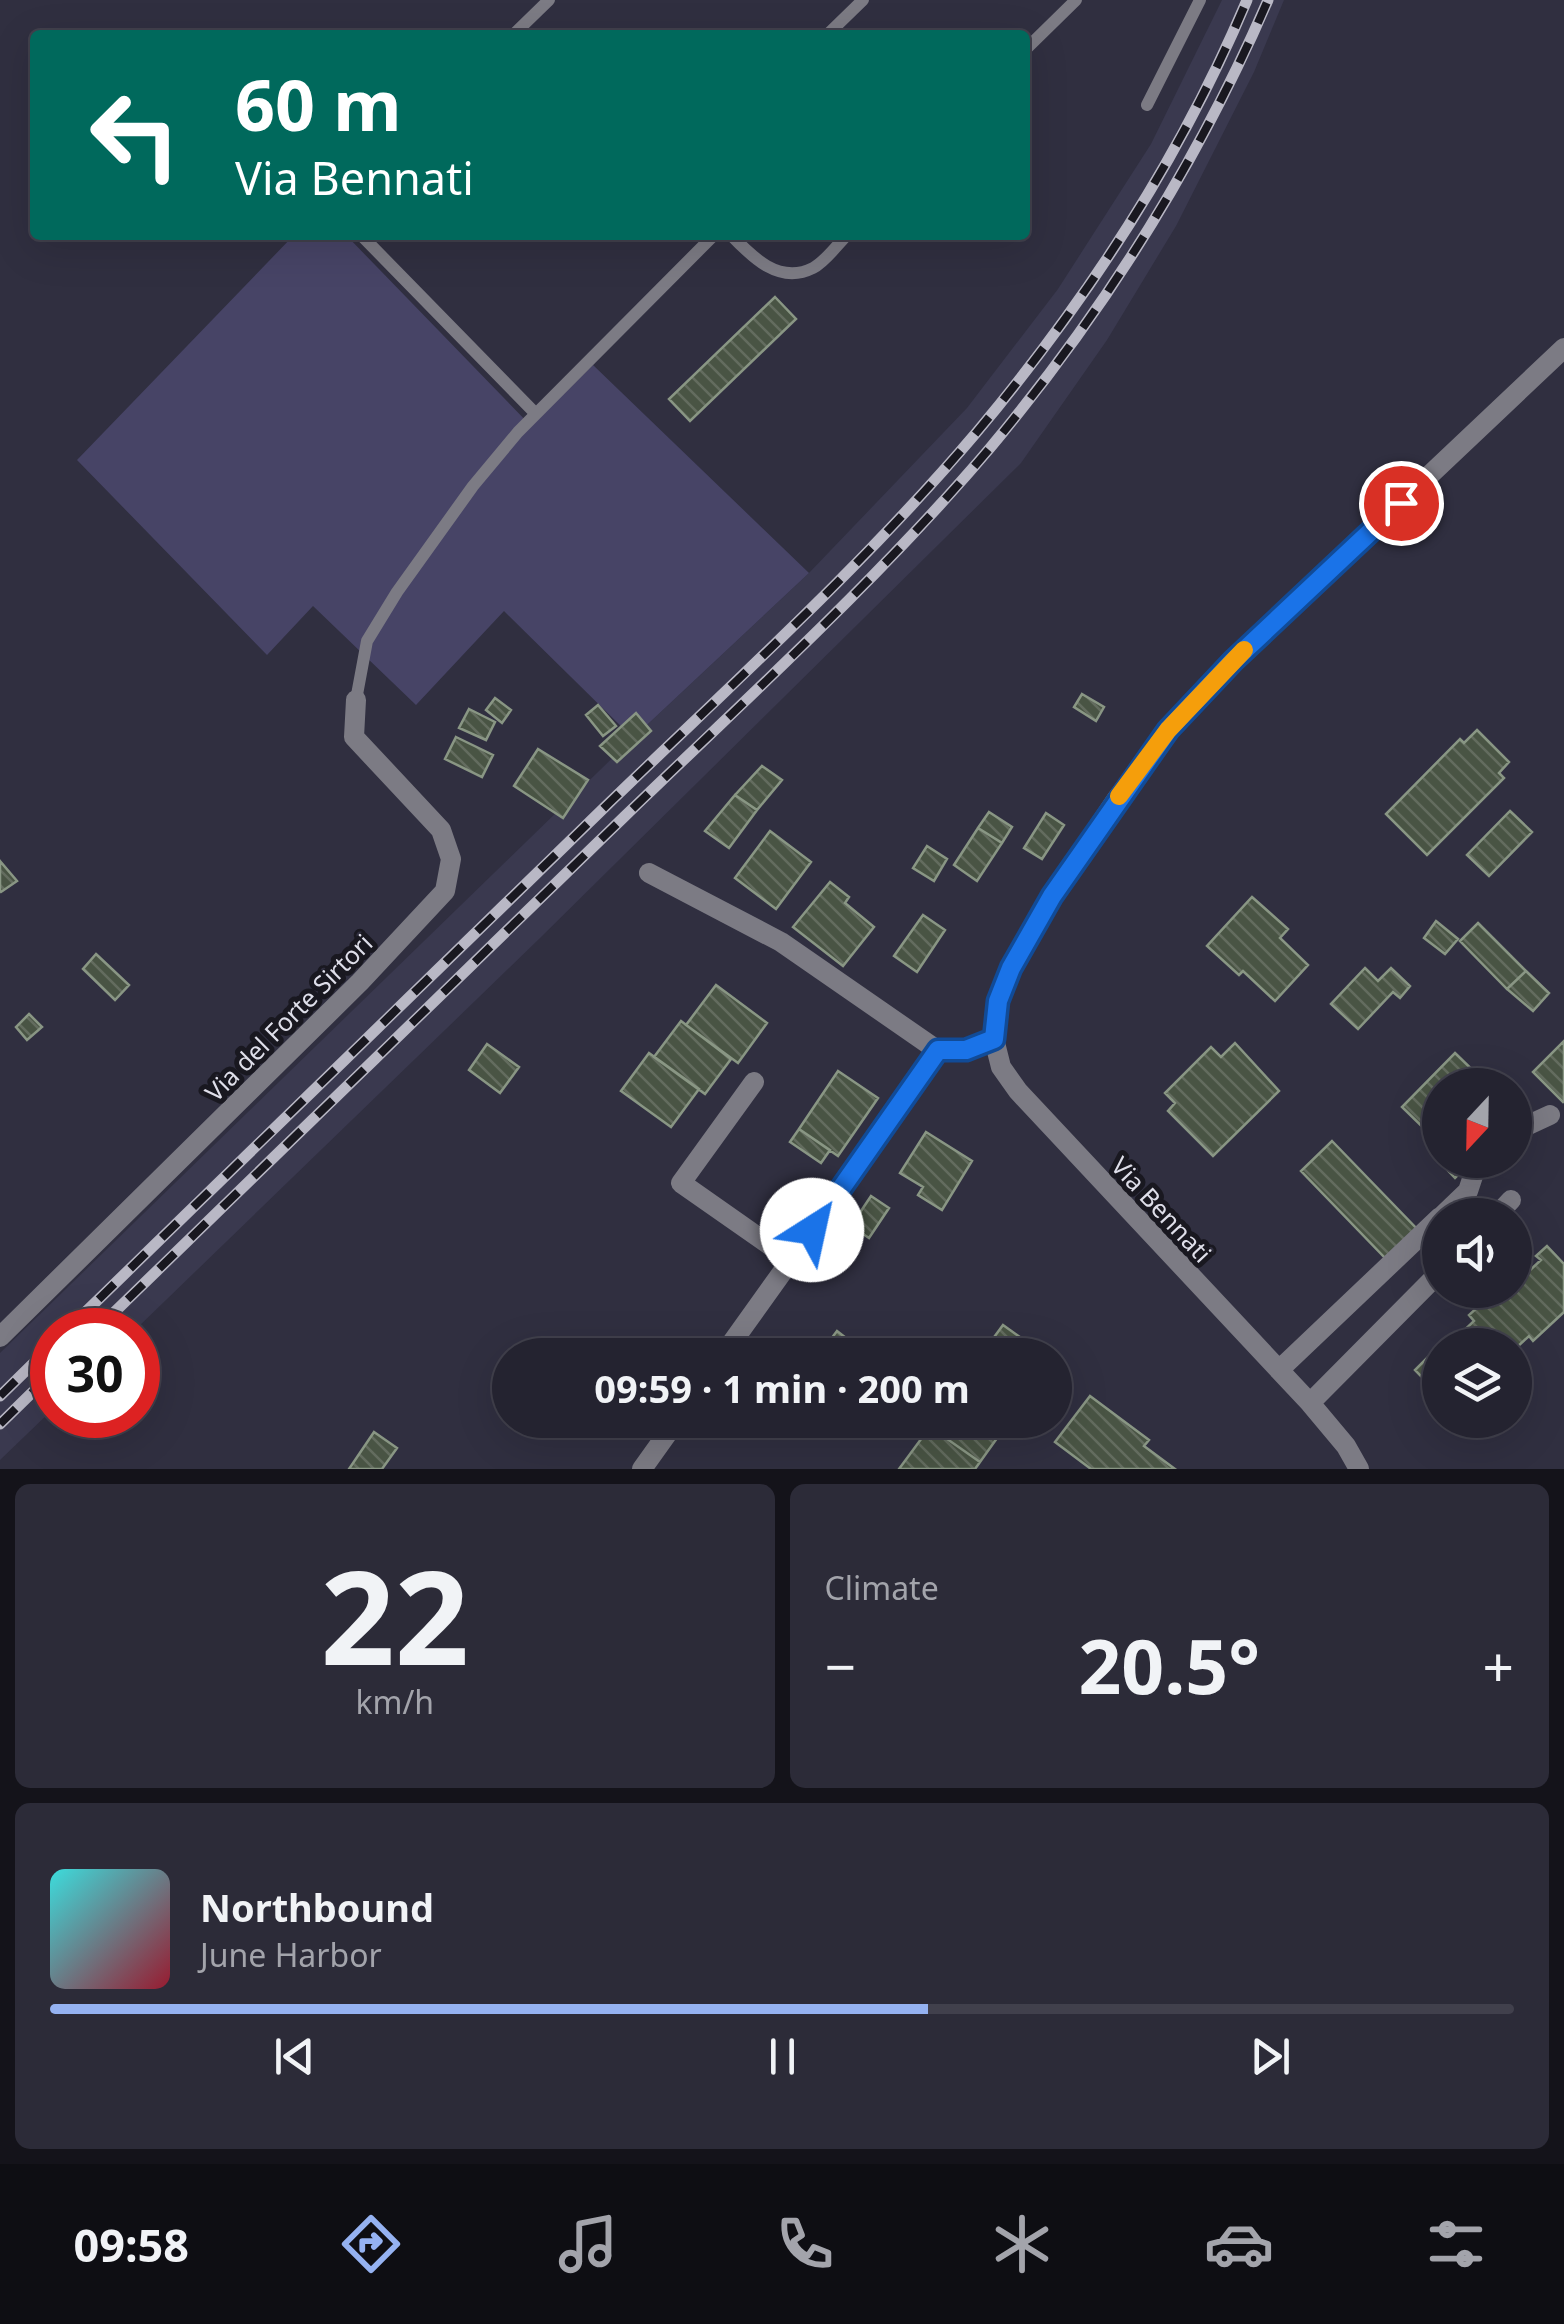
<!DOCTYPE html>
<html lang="en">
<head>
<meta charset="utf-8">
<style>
  :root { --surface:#242330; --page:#2c2b38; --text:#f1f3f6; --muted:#a3a4ab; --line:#41404c; --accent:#95b2f1 }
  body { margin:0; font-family:"Noto Sans",sans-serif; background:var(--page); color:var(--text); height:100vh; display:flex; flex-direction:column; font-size:38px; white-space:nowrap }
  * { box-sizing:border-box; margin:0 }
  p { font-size:32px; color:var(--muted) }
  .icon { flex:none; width:55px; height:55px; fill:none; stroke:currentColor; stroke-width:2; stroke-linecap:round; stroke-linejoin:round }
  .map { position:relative; height:1469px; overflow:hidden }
  .details { display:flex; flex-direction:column; gap:15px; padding:15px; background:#14131a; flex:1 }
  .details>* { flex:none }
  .banner { position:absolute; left:30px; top:30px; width:1000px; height:210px; border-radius:10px; box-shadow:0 10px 40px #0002,0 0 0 2px var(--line); background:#00695c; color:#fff; overflow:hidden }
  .needle { width:65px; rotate:202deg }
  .fabs { position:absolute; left:1422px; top:1068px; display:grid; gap:20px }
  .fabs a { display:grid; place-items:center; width:110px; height:110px; border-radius:50%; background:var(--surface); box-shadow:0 10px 40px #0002,0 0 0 2px var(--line); font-size:50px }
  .speed { position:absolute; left:30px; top:1308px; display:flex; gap:20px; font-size:50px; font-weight:700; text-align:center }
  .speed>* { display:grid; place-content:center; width:130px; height:130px; border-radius:50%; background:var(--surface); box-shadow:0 10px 40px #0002,0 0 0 2px var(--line); line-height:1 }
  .speed .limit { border:15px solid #d22; background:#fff; color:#111 }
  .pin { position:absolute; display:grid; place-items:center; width:85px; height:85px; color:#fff; margin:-42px; border:5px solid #fff; border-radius:50%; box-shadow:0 2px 10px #0007 }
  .me { position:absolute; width:110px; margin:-55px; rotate:35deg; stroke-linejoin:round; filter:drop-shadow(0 0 8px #0008) }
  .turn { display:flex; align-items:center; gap:35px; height:210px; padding:0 40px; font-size:45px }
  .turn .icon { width:130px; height:130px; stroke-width:2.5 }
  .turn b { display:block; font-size:70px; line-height:85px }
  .big { font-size:75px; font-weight:700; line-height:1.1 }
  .details .card { flex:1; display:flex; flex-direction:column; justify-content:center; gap:15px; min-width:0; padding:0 35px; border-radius:15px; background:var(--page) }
  .details .dial { align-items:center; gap:0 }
  .dial b { font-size:130px; line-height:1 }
  .song { display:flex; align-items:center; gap:30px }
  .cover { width:120px; height:120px; border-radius:15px; background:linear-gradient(135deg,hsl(180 70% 55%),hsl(350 70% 35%)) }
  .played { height:10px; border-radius:5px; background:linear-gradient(90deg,var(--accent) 60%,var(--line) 60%) }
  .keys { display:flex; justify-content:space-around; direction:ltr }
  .heat { display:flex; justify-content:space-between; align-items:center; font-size:55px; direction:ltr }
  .details .tiles { flex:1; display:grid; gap:15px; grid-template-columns:1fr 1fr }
  .card:last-child { grid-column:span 2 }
  .trip { position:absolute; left:492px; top:1338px; width:580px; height:100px; border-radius:50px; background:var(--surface); box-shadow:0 10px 40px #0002,0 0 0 2px var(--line); font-weight:700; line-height:100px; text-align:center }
  .dock { display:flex; height:160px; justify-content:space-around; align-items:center; background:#0e0e13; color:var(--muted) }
  .dock .icon { width:70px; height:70px }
  .dock .current { color:var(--accent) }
  .dock b { font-size:45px; color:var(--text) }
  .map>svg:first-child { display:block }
</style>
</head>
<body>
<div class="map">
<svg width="1564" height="1469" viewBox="0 0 1564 1469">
  <defs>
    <pattern id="building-back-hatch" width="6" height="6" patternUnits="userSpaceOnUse" patternTransform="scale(2.5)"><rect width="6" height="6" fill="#495444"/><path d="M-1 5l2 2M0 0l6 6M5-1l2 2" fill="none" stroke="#636c5f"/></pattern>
  </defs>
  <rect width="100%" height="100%" fill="#302f40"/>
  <path fill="#3a394f" d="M1222 0H1284L1254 72 1176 226 1107 340 1021 463 539 939 135 1330H52V1410L0 1460V1353L633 738 809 573 967 408 1058 289 1151 144Z"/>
  <path fill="#474466" d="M294 235H346L531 426 593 365 809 573 633 738 504 611 416 705 313 606 267 655 77 460Z"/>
  <path fill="url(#building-back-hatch)" stroke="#899684" stroke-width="2.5" d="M775 297 796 319 690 421 669 399Z
    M1082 694 1104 707 1096 721 1074 707Z
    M495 698 511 710 502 723 486 710Z
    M598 705 616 726 603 736 586 715Z
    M469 709 495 722 486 740 459 728Z
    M636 713 651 731 617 762 600 746Z
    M1477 730 1509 762 1499 773 1504 778 1427 855 1386 814 1460 739 1464 743Z
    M456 737 493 755 482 777 445 759Z
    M538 749 588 780 563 818 514 786Z
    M762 766 782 780 757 810 735 795Z
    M735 795 757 810 729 848 705 831Z
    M1510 811 1532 832 1489 876 1467 855Z
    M989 812 1012 827 1002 843 978 828Z
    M1046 813 1064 825 1042 859 1024 848Z
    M978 828 1002 843 977 881 954 865Z
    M770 831 811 862 776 909 735 878Z
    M927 846 947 859 934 881 913 868Z
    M0 861 17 881 1 892 0 891Z
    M830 882 849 897 845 903 874 927 843 966 793 927Z
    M1252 897 1288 929 1280 938 1308 965 1275 1001 1243 971 1239 975 1207 946Z
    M923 915 945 930 917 972 894 956Z
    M1436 921 1458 939 1445 954 1424 938Z
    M1478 923 1526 971 1507 989 1460 941Z
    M96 954 129 985 115 1000 83 969Z
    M1365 968 1378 981 1391 968 1410 986 1400 998 1393 992 1358 1029 1331 1004Z
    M1526 971 1549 993 1533 1011 1507 989Z
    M716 985 767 1023 738 1063 686 1025Z
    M29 1014 42 1027 27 1040 16 1027Z
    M681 1021 731 1059 705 1094 654 1057Z
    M1564 1041V1101L1563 1102 1533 1072Z
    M1235 1043 1279 1091 1213 1156 1168 1111 1175 1103 1165 1093 1211 1047 1221 1057Z
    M487 1044 519 1067 500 1093 469 1070Z
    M649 1053 699 1089 671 1127 621 1091Z
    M1455 1053 1488 1085H1440V1144L1402 1107Z
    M838 1071 878 1098 838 1156 799 1129Z
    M799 1129 830 1150 821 1163 790 1142Z
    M926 1132 972 1161 942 1210 918 1195 923 1187 900 1173Z
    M1332 1141 1418 1230 1387 1260 1301 1171Z
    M1440 1155V1160H1457L1465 1168 1455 1178 1437 1159Z
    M871 1196 889 1208 869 1238 851 1226Z
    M1547 1246 1564 1264V1312L1533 1341 1529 1336 1515 1349V1345H1449L1474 1321 1469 1315 1492 1294 1498 1301 1509 1290H1515V1284L1541 1260 1536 1256Z
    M1003 1325 1045 1355H981Z
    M837 1331 868 1355H819Z
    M1440 1353V1396L1415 1370 1428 1357 1432 1361Z
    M1090 1396 1149 1440 1144 1446 1175 1469H1091L1055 1442Z
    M935 1420H1010L980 1462 930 1427Z
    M930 1427 980 1462 975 1469H899Z
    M374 1432 397 1448 382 1469H349Z"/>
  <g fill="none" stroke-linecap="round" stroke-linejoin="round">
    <path stroke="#7c7b84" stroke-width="12" d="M513 35 549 0
      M827 35 863 0
      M1025 50 1076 0
      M1147 105 1200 0
      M361 235 536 414
      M731 235C752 257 779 285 813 268 825 262 837 245 847 235
      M356 700 367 641 397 592 473 486 518 432 714 235"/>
    <path stroke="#7c7b84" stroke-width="20" d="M649 873 781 942 937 1050
      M754 1082 681 1183 791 1260 937 1050H966L994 1039
      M1515 1131 1550 1115
      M1443 1215 1468 1191 1475 1170 1486 1160
      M1497 1215 1511 1200
      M0 1337 360 982 445 891 451 859 441 830 354 737 356 700
      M723 1355 791 1260
      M1279 1370 1440 1217
      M1310 1403 1440 1272
      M642 1469 677 1420
      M1359 1469 1346 1446 1310 1403 1018 1091 1001 1067 994 1039 998 1001 1011 968 1052 896 1116 800 1168 730 1233 661 1564 348"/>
    <g stroke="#b9b8c5" stroke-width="11">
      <path id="rail" d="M67 1330C248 1154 428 979 609 803 733 683 864 565 976 433 1085 303 1181 157 1247 0
        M96 1330C272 1159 448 988 624 817 748 697 878 580 990 448 1103 313 1198 162 1268 0
        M0 1396 52 1345
        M0 1424 52 1373"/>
    </g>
    <use href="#rail" stroke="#191820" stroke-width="8" stroke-dasharray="22" stroke-linecap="butt"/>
  </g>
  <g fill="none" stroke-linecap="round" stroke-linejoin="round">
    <g stroke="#114b97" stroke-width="25">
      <path id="route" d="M812 1230 938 1050H966L994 1039 998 1001 1011 968 1052 896 1168 730 1233 661 1401 503"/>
    </g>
    <use href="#route" stroke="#1a73e8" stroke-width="18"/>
    <path stroke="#f59e0b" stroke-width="18" d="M1119 796 1168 730 1244 650"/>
  </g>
  <g text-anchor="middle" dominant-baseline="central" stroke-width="10" stroke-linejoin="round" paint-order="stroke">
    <g font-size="25" fill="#dfdfea" stroke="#191820">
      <text transform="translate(288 1017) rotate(-45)">Via del Forte Sirtori</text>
      <text transform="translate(1162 1209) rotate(47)">Via Bennati</text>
    </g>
  </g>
</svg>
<div class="fabs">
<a><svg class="needle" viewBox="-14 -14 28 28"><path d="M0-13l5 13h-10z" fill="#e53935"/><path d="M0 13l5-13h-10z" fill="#a3a4ab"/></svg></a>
<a><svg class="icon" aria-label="sound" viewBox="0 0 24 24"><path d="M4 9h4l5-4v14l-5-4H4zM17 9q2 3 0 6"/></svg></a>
<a><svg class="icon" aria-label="layers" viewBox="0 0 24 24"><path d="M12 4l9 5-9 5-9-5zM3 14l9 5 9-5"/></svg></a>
</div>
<div class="speed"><div class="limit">30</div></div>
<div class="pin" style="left:1401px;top:503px;background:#d93025"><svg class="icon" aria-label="arrive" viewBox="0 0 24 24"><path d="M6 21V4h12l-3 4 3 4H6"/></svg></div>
<svg class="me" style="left:812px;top:1230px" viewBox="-20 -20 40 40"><circle r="19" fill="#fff"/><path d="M0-13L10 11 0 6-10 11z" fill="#1a73e8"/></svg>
<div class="trip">09:59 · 1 min · 200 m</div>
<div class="banner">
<div class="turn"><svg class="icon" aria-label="left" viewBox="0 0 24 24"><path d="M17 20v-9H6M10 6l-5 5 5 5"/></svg><div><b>60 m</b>Via Bennati</div></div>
</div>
</div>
<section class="details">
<div class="tiles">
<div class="card dial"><b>22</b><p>km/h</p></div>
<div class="card"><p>Climate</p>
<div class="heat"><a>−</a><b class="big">20.5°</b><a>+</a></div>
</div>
<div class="card">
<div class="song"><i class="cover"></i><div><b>Northbound</b><p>June Harbor</p></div></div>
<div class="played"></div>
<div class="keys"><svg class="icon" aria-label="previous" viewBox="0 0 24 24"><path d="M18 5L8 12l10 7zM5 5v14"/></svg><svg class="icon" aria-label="pause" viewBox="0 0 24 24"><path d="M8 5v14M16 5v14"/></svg><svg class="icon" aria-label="next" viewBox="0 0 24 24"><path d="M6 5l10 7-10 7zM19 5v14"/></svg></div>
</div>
</div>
</section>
<nav class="dock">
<b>09:58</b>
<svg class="icon current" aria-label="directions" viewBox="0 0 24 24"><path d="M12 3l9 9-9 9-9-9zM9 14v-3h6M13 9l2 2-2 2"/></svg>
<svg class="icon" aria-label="music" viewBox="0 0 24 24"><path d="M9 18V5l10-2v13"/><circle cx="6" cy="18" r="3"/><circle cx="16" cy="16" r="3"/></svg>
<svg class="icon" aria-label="phone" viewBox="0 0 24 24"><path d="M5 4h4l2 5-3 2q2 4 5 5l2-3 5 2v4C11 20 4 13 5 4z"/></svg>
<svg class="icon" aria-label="climate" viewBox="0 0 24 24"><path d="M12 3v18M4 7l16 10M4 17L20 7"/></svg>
<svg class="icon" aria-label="car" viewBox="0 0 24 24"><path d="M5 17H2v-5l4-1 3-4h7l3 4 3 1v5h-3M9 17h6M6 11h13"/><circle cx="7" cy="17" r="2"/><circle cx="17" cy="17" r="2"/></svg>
<svg class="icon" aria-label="filters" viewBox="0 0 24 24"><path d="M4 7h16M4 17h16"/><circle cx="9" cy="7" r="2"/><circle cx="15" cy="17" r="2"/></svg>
</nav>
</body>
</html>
